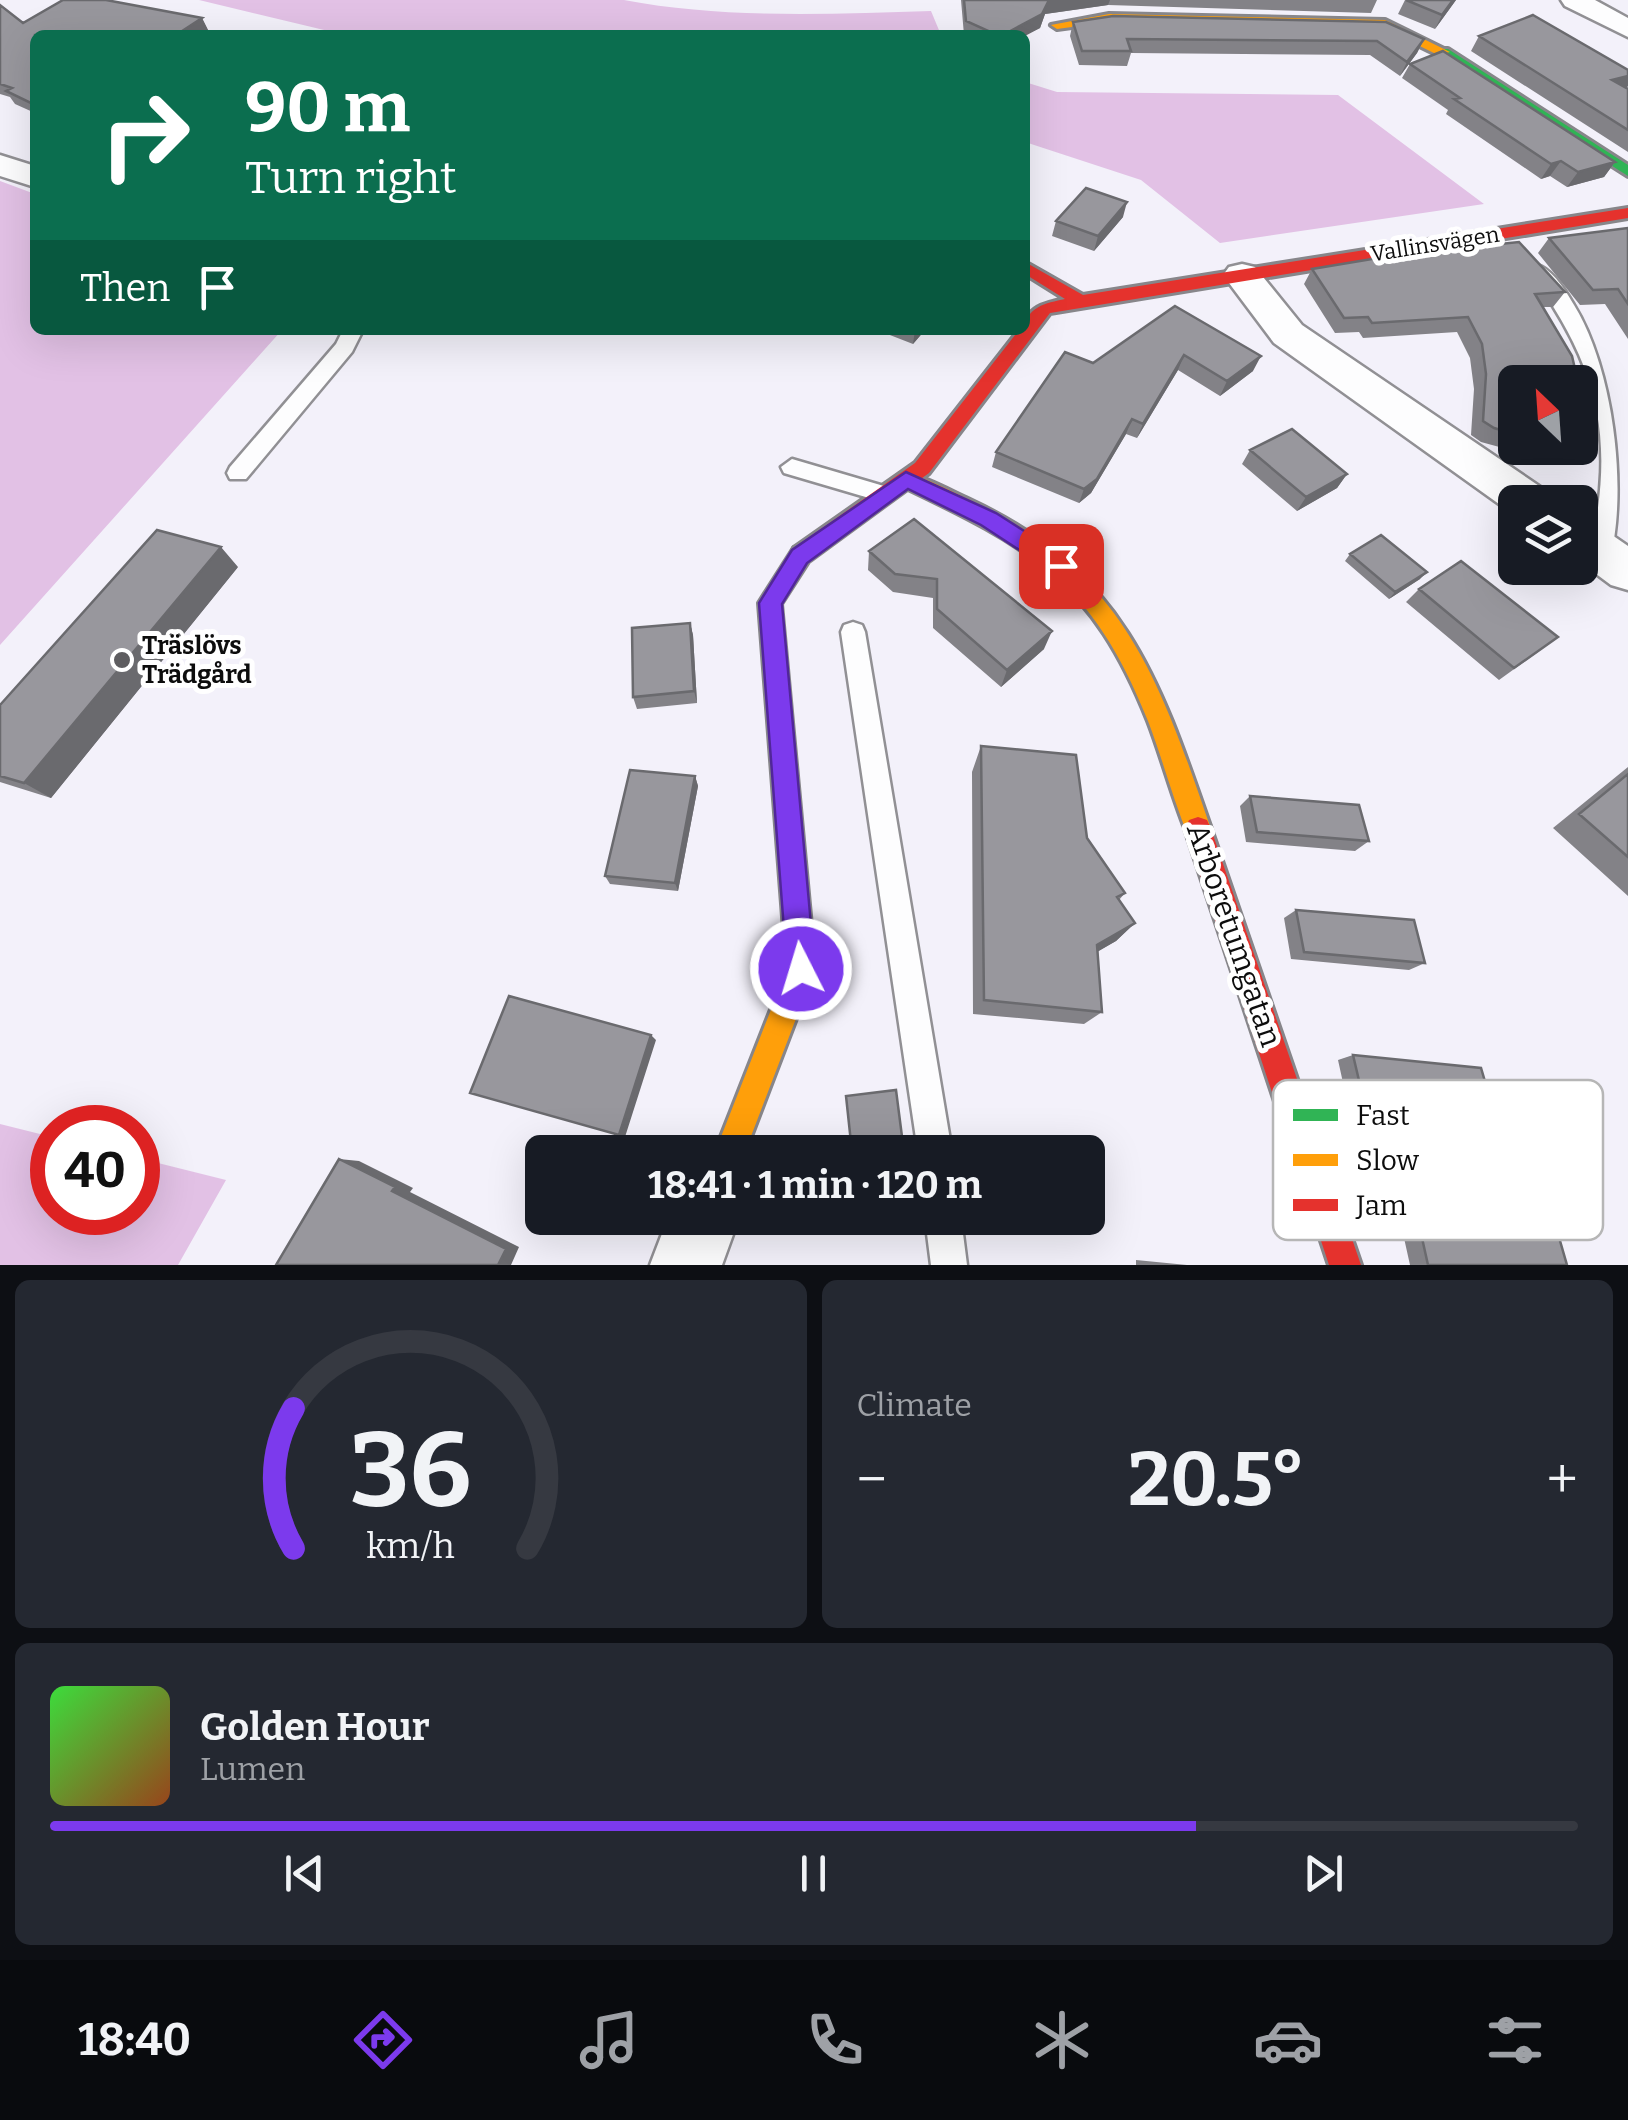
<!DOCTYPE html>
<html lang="en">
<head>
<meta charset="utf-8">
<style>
  :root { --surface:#171b24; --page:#242831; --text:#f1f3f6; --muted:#9ea1a6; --line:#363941; --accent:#7c3aed }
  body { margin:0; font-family:Bitter,serif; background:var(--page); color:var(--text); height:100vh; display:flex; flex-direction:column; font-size:38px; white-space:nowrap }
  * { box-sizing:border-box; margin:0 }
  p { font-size:32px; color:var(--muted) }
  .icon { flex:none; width:55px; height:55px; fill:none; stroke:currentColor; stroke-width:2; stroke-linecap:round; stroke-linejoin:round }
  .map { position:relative; height:1265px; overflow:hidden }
  .details { display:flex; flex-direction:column; gap:15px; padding:15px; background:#0d0f14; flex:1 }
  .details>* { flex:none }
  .top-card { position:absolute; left:30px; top:30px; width:1000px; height:305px; border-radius:15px; box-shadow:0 10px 40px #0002; background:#0b6e4f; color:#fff; overflow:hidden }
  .needle { width:65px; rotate:335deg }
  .buttons { position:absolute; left:1498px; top:365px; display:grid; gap:20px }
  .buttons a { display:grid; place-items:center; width:100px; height:100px; border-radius:15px; background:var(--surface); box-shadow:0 10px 40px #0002; font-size:50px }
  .speed { position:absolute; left:30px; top:1105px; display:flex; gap:20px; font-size:50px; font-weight:700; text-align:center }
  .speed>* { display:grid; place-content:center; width:130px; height:130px; border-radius:50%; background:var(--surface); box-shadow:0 10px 40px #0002; line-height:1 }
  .speed .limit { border:15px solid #d22; background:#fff; color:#111 }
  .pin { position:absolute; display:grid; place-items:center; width:85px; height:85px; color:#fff; margin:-42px; border-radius:20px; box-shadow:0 5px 15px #0006 }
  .me { position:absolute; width:110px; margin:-55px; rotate:355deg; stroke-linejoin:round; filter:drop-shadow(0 0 8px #0008) }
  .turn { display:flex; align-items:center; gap:35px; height:210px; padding:0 50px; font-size:45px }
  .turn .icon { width:130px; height:130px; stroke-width:2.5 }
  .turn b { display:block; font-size:70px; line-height:85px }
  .then { display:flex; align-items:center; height:95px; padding:0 50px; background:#0003; gap:20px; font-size:38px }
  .big { font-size:75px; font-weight:700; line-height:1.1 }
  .details .widget { flex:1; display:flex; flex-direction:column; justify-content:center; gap:15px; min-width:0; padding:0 35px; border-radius:15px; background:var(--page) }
  .details .dial { align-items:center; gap:0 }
  .dial svg { height:260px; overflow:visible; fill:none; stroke:var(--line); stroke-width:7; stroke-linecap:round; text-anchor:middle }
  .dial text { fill:var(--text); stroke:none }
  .song { display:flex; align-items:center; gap:30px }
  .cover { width:120px; height:120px; border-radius:15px; background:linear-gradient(135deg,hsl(120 70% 55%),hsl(20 70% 35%)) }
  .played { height:10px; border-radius:5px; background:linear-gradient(90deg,var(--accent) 75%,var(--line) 75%) }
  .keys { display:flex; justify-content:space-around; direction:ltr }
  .heat { display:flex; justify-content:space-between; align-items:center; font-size:55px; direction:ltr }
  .details .tiles { flex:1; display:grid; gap:15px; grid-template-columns:1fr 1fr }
  .widget:last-child { grid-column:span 2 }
  .trip { position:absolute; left:525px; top:1135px; width:580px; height:100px; border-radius:15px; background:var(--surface); box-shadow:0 10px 40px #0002; font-weight:700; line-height:100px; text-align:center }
  .tabs { display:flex; height:160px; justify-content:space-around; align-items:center; background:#090b0e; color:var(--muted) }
  .tabs .icon { width:70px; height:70px }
  .tabs .active { color:var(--accent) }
  .tabs b { font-size:45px; color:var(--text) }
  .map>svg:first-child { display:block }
</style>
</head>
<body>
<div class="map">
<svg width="1628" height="1265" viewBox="0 0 1628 1265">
  <rect width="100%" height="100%" fill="#f3f1fa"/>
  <path fill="#e2c1e5" d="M199 0H624C724 19 829 14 931 11L941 35H345Z
    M1025 82 1057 92 1338 95 1484 204 1220 243 1141 180 1025 142Z
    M0 181 35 194V330H282L0 645Z
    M0 1124 52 1137V1212H138V1158L226 1180 178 1265H0Z"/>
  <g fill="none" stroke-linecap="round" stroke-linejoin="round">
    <g stroke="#919094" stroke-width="5">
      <path id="lane" d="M1538 265C1553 270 1566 291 1574 305 1613 368 1628 488 1610 559H1594L1590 552C1616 435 1598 366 1529 271Z
        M343 330H363L352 352 246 479H230L227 473 230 467 336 344Z
        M792 459 894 489 897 495 886 503 784 473 781 467Z
        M853 622 862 625 865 632 952 1152H918L841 632 844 625Z
        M925 1218H961L967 1265H931Z"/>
    </g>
    <g stroke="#919094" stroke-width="5">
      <path id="street" d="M1561 0H1595L1628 18V37L1565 6Z
        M0 155 35 166V187L0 176Z
        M1242 264 1255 267 1302 325 1545 490 1551 502H1515L1513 514 1274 343 1223 275 1229 267Z
        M1580 519 1596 524 1628 546V590L1611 585 1580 562Z
        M668 1218H739L722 1265H650Z"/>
    </g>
    <g stroke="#87868a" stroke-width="6">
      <path id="fast" d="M1438 49H1448L1628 165V176L1438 55Z"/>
    </g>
    <g stroke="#87868a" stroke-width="6">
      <path id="slow" d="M1109 14 1385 20 1450 52 1438 55 1383 28 1109 22 1057 29 1051 25Z
        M907 473C929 479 950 491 970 500 1124 572 1159 678 1211 829L1207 838 1198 841 1189 838C1173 800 1163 760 1148 721 1092 580 1030 547 900 485L897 480 900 475Z
        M802 546 813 554 781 604 815 969 745 1152H715L787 969 759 603 794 548Z"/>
    </g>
    <g stroke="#87868a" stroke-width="6">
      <path id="jam" d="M1628 208V218L1050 313 929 473 810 560 802 562 791 554 794 548 915 463 1019 330H1025C1025 307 1046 303 1065 299L1025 274V262L1083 295Z
        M1198 817 1207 820 1211 829 1361 1265H1329L1185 829 1189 820Z"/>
    </g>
    <use href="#lane" fill="#fdfdfe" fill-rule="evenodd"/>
    <use href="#street" fill="#fdfdfe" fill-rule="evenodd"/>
    <use href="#fast" fill="#30b455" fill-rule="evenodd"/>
    <use href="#slow" fill="#ff9f0a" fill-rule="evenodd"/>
    <use href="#jam" fill="#e5322d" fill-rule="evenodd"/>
  </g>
  <path fill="#838287" d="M961 0H1377L1371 13 1108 5 1045 14 1040 28 1025 35H964Z
    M1405 0H1456L1435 29 1398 14Z
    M0 5 23 23 202 18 208 30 35 35V113L15 104 10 97 0 94Z
    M1073 22 1424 39 1417 53 1400 76 1370 55 1131 53 1127 66 1079 65 1070 36Z
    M1479 36 1628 89V152L1471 51Z
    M1410 64 1615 162 1604 177 1567 187 1550 176 1541 179 1446 114 1448 110 1402 78Z
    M1123 217 1094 251 1052 236 1056 221Z
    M1628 228V339L1605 304 1580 305 1538 253 1549 238Z
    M1312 269 1565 292 1553 307H1543L1515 382V448H1578L1567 459 1541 452 1536 457 1481 442 1471 435 1474 389 1470 358 1457 332 1363 338 1359 332 1335 333 1304 284Z
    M1175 306 1253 371 1220 396 1178 370 1137 438 1126 434 1091 493 1079 503 992 467 996 452 1093 363Z
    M877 330H925L913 344Z
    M1250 450 1347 474 1337 488 1297 511 1242 464Z
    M914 519 1044 649 1001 687 933 628V598L893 592 868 570 869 551Z
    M1350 554 1420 579 1389 599 1345 561Z
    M238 567 51 798 0 782V705Z
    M1419 589 1542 649 1499 680 1406 602Z
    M690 623 693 635 697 703 637 709 633 697Z
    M981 746 1087 838 1125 893 1119 900 1135 923 1116 941 1098 951 1102 1012 1084 1024 973 1014 972 772Z
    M1628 767V896L1553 828Z
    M695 776 698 786 678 891 610 884 605 876Z
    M1250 796 1369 841 1355 851 1246 842 1240 806Z
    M1296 910 1425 963 1409 970 1291 959 1284 918Z
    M1353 1055 1496 1119 1477 1122 1349 1110 1338 1060Z
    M1400 1220H1418L1567 1265H1410Z
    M1136 1260 1187 1265H1136Z"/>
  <path fill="#6a6a6e" d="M1048 0H1110L1108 5 1045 14 1040 28 1025 36 1003 35Z
    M1453 0H1456L1435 29 1442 15Z
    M202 18 208 30 201 35H176Z
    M1424 39 1417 53 1400 76 1407 62Z
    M1628 76V86L1626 89 1612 80Z
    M1561 161 1550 176 1541 179 1551 164Z
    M1615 162 1604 177 1567 187 1578 172Z
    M1127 202 1123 217 1094 251 1098 236Z
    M915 330H925L913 344Z
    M1184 355 1178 370 1137 438 1143 424Z
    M1261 356 1253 371 1220 396 1227 381Z
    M1132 419 1126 434 1091 493 1079 503 1084 489Z
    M1347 474 1337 488 1297 511 1306 497Z
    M221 547 238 567 51 798 24 783Z
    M1427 572 1420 579 1389 599 1395 592Z
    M690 623 693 635 697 703 694 691Z
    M1052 631 1044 649 1001 687 1007 670Z
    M695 776 698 786 678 891 675 883Z
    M1135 923 1116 941 1080 962 1097 945Z
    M651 1035 656 1040 625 1137 619 1135Z
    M339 1159 359 1161 413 1188 410 1192 519 1247 511 1265H498L392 1191Z"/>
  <path fill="#98979d" stroke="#6a6a6e" stroke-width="2.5" d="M63 0H106L202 18 176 35H35V105L6 91 12 88 0 84V5L23 23Z
    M964 0H1049L1042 14 1003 35H997L966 21Z
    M1406 0H1453L1442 15Z
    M1533 15 1628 70V76L1612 80 1628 89V130L1479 36Z
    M1113 16 1386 22 1424 39 1407 62 1377 41 1127 39 1131 51H1082L1073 22Z
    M1443 51 1615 162 1578 172 1561 161 1551 164 1454 99 1460 98 1410 64Z
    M1086 188 1127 202 1098 236 1056 221Z
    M1628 228V304L1618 289 1593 290 1549 238Z
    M1519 242 1565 292 1535 294 1572 356 1578 382H1515V434L1494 428 1483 421 1486 374 1482 344 1468 317 1372 323 1368 317 1344 318 1312 269 1402 254Z
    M1175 306 1261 356 1227 381 1184 355 1143 424 1132 419 1097 479 1084 489 996 452 1065 352 1093 363Z
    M1580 393V394L1581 445 1580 444Z
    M1292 429 1347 474 1306 497 1250 450Z
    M914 519 1052 631 1007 670 937 609V579L895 574 869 551Z
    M157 530 221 547 24 783 0 776V705Z
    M1381 535 1427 572 1395 592 1350 554Z
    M1461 561 1558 637 1514 668 1419 589Z
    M690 623 694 691 633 697 632 628Z
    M981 746 1076 755 1087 838 1125 893 1117 897 1135 923 1097 945 1102 1012 984 1000Z
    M630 770 695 776 675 883 605 876Z
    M1628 774V857L1579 814Z
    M1250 796 1359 805 1369 841 1257 832Z
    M1296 910 1414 920 1425 963 1304 952Z
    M509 996 651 1035 619 1135 470 1093Z
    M1353 1055 1481 1068 1496 1119 1365 1106Z
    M896 1090 904 1152H852L846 1096Z
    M339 1159 395 1187 392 1191 506 1249 498 1265H276Z
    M1418 1220 1558 1234 1567 1265H1428Z"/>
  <path fill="#7c3aed" stroke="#51269a" stroke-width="2.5" d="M906 472 996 513 1068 559 1072 566 1068 572H1053L981 525 908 489 807 563 782 604 815 969 811 979 801 983 791 979 787 969 759 603 792 550Z"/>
  <circle fill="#5e5d60" stroke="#fff" stroke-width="4" cx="122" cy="660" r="10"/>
  <g text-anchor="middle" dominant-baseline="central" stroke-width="10" stroke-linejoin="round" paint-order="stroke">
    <g font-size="22" fill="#0d0d0d" stroke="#fff">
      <text transform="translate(1435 244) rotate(-9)">Vallinsvägen</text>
    </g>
    <g font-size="25" font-weight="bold" fill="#0d0d0d" stroke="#fff" text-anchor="start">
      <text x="142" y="646">Träslövs<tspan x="142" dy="29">Trädgård</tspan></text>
    </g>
    <g font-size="30" fill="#0d0d0d" stroke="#fff">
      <text transform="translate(1234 935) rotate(71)">Arboretumgatan</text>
    </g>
  </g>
  <rect x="1273" y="1080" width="330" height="160" rx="15" fill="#fff" stroke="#b6b6b6" stroke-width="2.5"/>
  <rect x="1293" y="1109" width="45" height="12" fill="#30b455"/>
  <rect x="1293" y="1154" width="45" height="12" fill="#ff9f0a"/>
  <rect x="1293" y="1199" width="45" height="12" fill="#e5322d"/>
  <g font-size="28" fill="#0d0d0d">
    <text x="1356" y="1125">Fast</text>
    <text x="1356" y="1170">Slow</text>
    <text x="1356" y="1215">Jam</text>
  </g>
</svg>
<div class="buttons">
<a><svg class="needle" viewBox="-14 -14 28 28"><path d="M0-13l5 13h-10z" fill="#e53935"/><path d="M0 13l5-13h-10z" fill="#9ea1a6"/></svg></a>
<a><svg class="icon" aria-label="layers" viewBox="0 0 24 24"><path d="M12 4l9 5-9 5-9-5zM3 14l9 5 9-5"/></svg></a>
</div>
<div class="speed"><div class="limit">40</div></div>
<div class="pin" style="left:1061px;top:566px;background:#d93025"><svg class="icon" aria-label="arrive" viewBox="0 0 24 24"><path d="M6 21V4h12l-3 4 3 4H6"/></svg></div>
<svg class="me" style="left:801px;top:969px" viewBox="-20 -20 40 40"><circle r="17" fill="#7c3aed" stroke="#fff" stroke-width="3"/><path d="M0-11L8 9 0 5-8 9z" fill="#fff"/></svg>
<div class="trip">18:41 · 1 min · 120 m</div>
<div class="top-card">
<div class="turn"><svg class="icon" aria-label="right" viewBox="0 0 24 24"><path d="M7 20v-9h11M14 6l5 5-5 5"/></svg><div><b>90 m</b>Turn right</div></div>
<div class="then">Then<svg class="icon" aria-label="arrive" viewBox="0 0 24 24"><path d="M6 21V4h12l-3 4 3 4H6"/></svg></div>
</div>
</div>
<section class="details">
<div class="tiles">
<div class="widget dial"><svg viewBox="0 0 100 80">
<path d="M14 69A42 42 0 1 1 86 69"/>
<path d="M14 69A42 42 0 0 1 14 26" stroke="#7c3aed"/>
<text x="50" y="56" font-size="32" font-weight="700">36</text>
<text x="50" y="72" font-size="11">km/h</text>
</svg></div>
<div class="widget"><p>Climate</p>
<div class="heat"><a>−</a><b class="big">20.5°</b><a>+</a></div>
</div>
<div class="widget">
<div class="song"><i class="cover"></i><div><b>Golden Hour</b><p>Lumen</p></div></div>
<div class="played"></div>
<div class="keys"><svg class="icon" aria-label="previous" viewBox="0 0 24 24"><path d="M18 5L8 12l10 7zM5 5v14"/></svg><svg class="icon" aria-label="pause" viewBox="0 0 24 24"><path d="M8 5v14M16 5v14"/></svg><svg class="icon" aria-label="next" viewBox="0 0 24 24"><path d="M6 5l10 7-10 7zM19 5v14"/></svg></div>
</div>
</div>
</section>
<nav class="tabs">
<b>18:40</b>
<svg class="icon active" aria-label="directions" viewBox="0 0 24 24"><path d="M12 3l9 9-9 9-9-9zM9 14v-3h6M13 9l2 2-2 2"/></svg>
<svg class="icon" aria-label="music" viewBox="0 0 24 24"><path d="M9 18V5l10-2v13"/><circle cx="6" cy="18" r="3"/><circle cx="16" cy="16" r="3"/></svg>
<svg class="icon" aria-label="phone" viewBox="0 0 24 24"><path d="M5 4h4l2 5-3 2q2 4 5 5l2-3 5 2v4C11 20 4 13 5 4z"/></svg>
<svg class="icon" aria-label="climate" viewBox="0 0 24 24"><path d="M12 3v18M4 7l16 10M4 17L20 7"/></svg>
<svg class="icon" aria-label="car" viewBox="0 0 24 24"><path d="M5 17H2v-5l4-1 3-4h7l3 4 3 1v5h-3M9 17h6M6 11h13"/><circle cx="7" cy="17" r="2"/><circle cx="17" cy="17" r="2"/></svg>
<svg class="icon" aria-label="filters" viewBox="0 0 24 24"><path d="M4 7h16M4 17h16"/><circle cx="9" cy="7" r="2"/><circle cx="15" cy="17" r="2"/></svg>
</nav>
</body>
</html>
